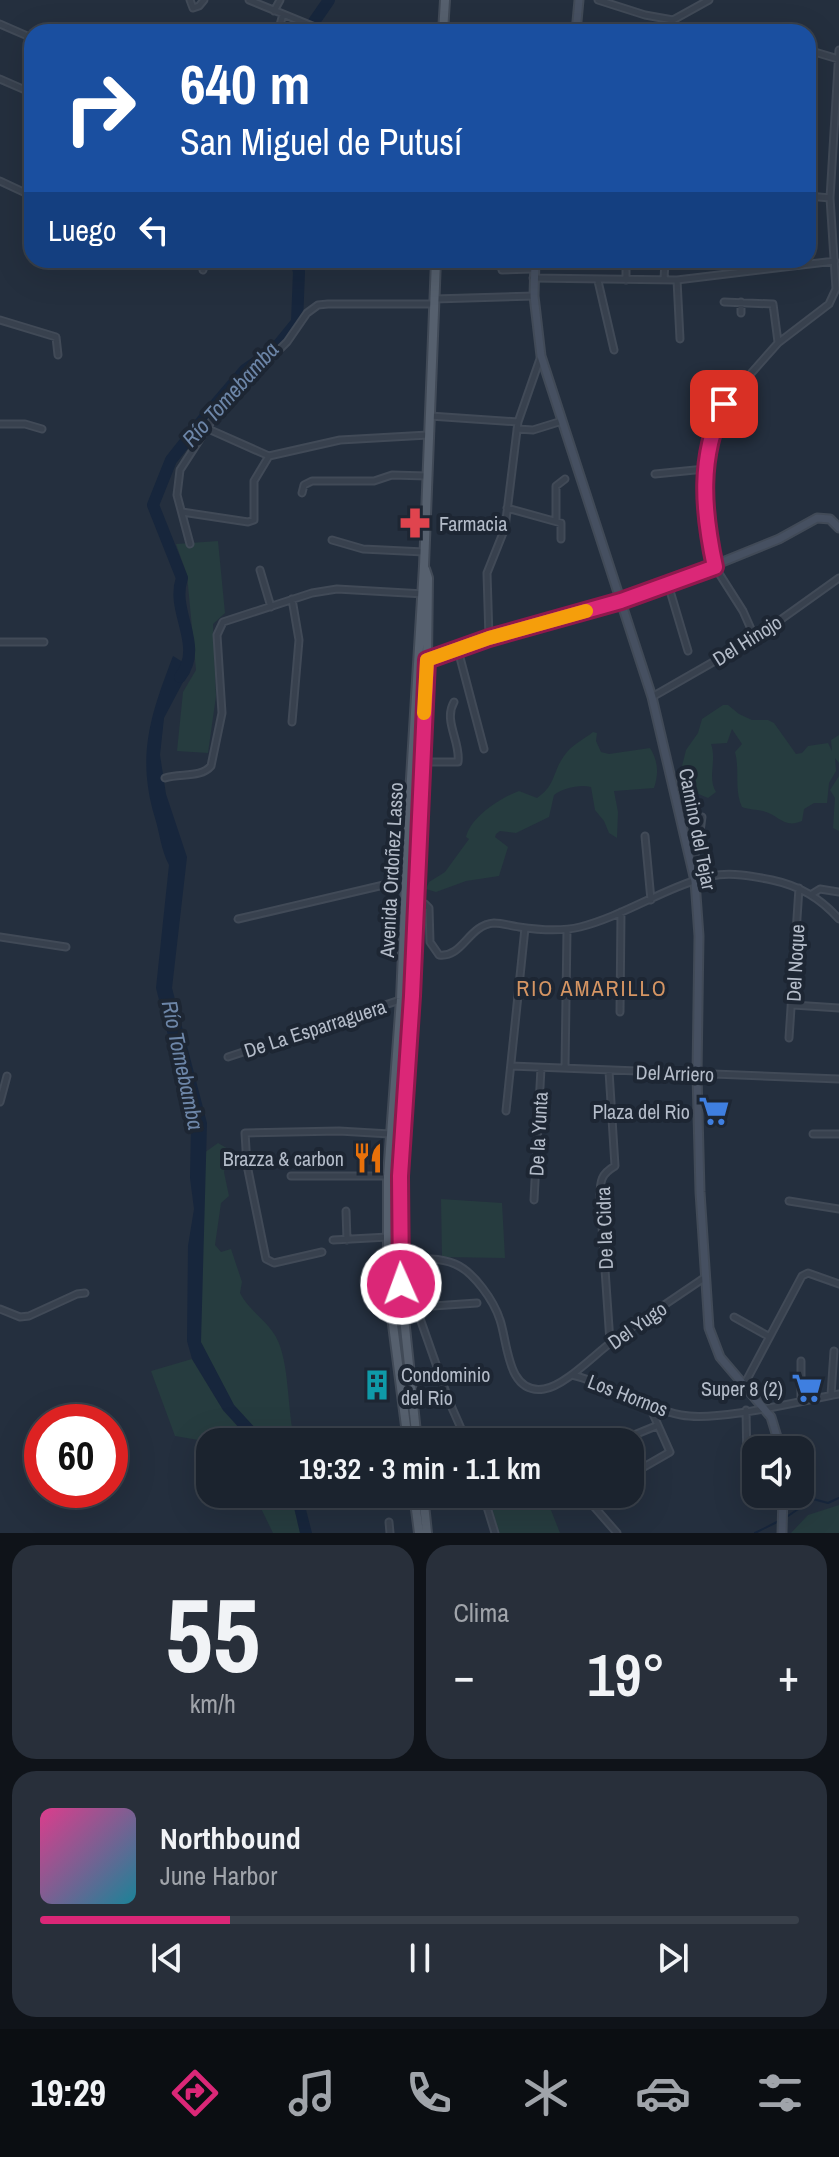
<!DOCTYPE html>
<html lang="es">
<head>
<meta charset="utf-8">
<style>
  :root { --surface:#1b232e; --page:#282f3a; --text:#f1f3f6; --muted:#a0a4aa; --line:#39404a; --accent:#db2777 }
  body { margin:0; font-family:"Archivo Narrow",sans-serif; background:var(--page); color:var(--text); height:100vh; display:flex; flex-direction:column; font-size:30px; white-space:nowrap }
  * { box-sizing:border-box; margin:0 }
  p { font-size:26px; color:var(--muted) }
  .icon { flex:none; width:44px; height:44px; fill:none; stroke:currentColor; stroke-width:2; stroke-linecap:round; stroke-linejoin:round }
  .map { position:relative; height:1533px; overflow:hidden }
  .details { display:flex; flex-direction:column; gap:12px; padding:12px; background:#0f1319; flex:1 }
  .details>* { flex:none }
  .guide { position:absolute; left:24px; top:24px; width:792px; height:244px; border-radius:24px; box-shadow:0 8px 32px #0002,0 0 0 2px var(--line); background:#1a4fa0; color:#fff; overflow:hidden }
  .buttons { position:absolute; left:742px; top:1436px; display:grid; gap:16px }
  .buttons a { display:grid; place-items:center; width:72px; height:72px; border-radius:16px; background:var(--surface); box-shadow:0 8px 32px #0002,0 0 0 2px var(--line); font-size:40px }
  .speed { position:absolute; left:24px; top:1404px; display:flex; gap:16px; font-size:40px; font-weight:700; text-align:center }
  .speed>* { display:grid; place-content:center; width:104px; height:104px; border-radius:50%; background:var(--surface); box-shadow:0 8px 32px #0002,0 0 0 2px var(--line); line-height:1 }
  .speed .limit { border:12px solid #d22; background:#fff; color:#111 }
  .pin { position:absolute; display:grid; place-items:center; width:68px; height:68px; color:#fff; margin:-34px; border-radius:16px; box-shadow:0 4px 12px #0006 }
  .me { position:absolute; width:88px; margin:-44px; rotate:358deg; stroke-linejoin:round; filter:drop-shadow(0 0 6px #0008) }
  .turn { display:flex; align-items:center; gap:28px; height:168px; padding:0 24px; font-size:36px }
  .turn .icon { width:104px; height:104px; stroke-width:2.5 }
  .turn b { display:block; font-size:56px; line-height:68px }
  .then { display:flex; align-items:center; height:76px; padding:0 24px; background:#0003; gap:16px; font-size:30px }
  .big { font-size:60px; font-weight:600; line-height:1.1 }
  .details .widget { flex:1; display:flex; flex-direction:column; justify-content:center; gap:12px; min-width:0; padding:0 28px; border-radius:24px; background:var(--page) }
  .details .dial { align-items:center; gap:0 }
  .dial b { font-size:104px; line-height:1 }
  .song { display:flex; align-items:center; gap:24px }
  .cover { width:96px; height:96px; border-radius:12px; background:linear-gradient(135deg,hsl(330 70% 55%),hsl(190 70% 35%)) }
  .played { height:8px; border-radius:4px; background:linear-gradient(90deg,var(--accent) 25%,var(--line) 25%) }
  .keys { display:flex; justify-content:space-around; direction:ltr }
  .heat { display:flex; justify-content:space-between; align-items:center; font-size:44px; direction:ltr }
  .details .tiles { flex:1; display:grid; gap:12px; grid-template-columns:1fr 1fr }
  .widget:last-child { grid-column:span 2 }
  .trip { position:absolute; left:196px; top:1428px; width:448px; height:80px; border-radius:24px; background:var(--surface); box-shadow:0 8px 32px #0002,0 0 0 2px var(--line); font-weight:600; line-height:80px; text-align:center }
  .menu { display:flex; height:128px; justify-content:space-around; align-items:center; background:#0b0e12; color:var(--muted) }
  .menu .icon { width:56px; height:56px }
  .menu .selected { color:var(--accent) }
  .menu b { font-size:36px; color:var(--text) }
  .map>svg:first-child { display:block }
</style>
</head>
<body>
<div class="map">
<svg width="839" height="1533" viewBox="0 0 839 1533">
  <rect width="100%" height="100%" fill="#242f3e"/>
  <path fill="#263c3f" d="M218 541 225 613 213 624 216 696 208 753 177 751 183 692 196 670 187 575 176 544Z
    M723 705H728L739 714 752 720H768L774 723 796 754 802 753 808 746 828 743 832 751 831 740 839 735V763L835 758 836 771 829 783 827 803H814L804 809 802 821C784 829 779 815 763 811 755 809 750 810 742 807 734 790 740 770 735 752L742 744 732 729 727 743 711 744C717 761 707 778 716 792L708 798 689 790 681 770 686 750 698 733 702 719Z
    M593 732 597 733 596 741 601 752 609 754 650 748C658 761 659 773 654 788L614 791 618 812 617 838 609 833 604 821 595 810 591 787C580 784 563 788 554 795L549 817 516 833 500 831 496 834 495 837 508 847 499 876 466 881 436 892 426 889 429 882 445 872 469 839 466 837C471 817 500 798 519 791L537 798C556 785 552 773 564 756 571 745 583 740 593 732Z
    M839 776V831L833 828 835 798 830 790Z
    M218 1143 230 1150 224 1172 229 1196 221 1203 215 1245 221 1252 231 1249 242 1282 240 1293C249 1311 267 1320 276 1337 290 1362 287 1412 295 1442H268L234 1405 201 1343 198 1268 204 1153Z
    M441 1199 502 1203 505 1258 442 1257Z
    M192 1359 223 1410 252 1442H210L175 1436 151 1371Z
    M519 1426C531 1427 540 1431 547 1442H510L508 1428Z
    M254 1494H291L300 1533H273Z
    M488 1494H548L547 1500 560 1533H499Z
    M839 1505V1533H791L808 1515Z"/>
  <path fill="#17263c" d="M173 656 191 667 164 718 160 755 166 794 187 857 172 988 207 1123 201 1342 234 1405 268 1442H252L223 1410 192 1359 187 1341 188 1246 194 1209 190 1178 191 1127 156 988 169 865C161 850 160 834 155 818 136 755 151 714 173 656Z
    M291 1494H302L312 1533H300Z"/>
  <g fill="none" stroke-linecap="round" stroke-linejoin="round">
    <path stroke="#17263c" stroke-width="2" d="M785 1518 813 1499 828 1503 839 1498
      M755 1533 779 1521"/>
    <path stroke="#17263c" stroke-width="12" d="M307 32 329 0
      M180 677C205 645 170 612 182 578L153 505 171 460 209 412 245 370 275 349 297 322 299 272 296 260"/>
    <g stroke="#414a57" stroke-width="9">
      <path id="street" d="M190 0 193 8 199 6 204 0
        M249 0 327 32
        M598 0 645 15 673 20 709 0
        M274 11 280 0
        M0 24 32 38
        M736 29 745 32
        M278 32 283 14
        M672 32 673 20
        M808 50 838 59
        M0 79 32 93
        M0 181 32 196
        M808 196 830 198
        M499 260 502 270 533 269
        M626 260V280
        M203 270 206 260
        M533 278 677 280 835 261
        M664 280 665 260
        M677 280 680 339
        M598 281 614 350
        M434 299 534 296
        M724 302 773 304 778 342
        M741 302V313
        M0 320 56 337 58 355
        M430 416 518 422
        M0 424H25L42 429
        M517 429 533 430 562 421
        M269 456 340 440 428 435
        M655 474 705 469
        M302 493 304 485 312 481H374L392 475 427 476
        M507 508 561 523V539
        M182 512 248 522 254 520V481L269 456 206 428
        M556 521V486L565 479
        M332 540 363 549 424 552
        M190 544 177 495 180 470 220 408 287 342 307 313 318 305 328 304H433
        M260 570 271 607
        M668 584 688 651
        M489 638 487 573 505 528 518 422 541 356
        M755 638 743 611 715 567 705 514 704 480 707 447 715 423 724 404 778 343 829 304 836 289 830 198 839 50
        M0 642H44
        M458 650 484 749
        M652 697 755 638 839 578
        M292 722 299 640 292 599
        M422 762H458C461 742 443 721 454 702
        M165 778C180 773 201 778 211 766L222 713 217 635 223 622 312 593 337 589 424 594
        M645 836 651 900
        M692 864 698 846 702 817
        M812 894 820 889 839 892
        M415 902 425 904 429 908 430 942 439 955C463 958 468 925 494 923 502 923 511 926 519 927 539 930 560 932 580 927 624 916 667 886 711 876 731 872 752 876 772 880 800 886 820 898 839 919
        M238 919 405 880
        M0 937 66 947
        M793 1005 839 1008
        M620 1012 621 912
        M789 1038 799 888
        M228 1057 400 1000
        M511 1066 839 1079
        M565 1068 567 930
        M609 1071 615 1166C601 1174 600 1181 600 1197L610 1342
        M0 1102 7 1076
        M506 1111 525 928
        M813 1134H839
        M291 1176H387
        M534 1200 541 1068
        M789 1201 839 1209
        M346 1211 347 1240
        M333 1240 388 1237
        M322 1252 274 1263 266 1259 247 1165 245 1133 339 1131 390 1134
        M401 1260C419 1259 438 1257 455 1264 474 1272 494 1301 500 1320 508 1343 507 1395 544 1389 564 1386 592 1357 609 1344 639 1321 672 1300 704 1278
        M416 1307 449 1401 467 1442
        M404 1308 477 1303
        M0 1309 20 1317 29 1316 77 1294 85 1293
        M734 1317 768 1336
        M572 1375C610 1384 645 1408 681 1415 719 1422 799 1401 839 1394
        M744 1385 802 1276 808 1273 839 1284
        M831 1395 834 1351
        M801 1401V1361
        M746 1410 747 1463
        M617 1442 656 1426
        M630 1475 670 1452 649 1405
        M483 1494 495 1533
        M583 1494 617 1533
        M389 1522 390 1533"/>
    </g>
    <g stroke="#414a57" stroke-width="11">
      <path id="secondary" d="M576 32 579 0
        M535 260 534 296 541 356 652 697 695 881 699 936 697 1074 700 1192 709 1328 720 1357 771 1417 781 1450
        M423 660 668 584 779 539 817 518 830 519 839 528
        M782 1533 783 1494"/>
    </g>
    <g stroke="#414a57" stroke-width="12">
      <path id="primary" d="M443 32 445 0
        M408 1442 391 1309 388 1249V1176L401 999 409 811 424 566 436 260
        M417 1442 403 1308 400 1201 427 660 428 578 425 569
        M414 1494 419 1533
        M423 1494 427 1533"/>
    </g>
    <use href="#street" stroke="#38414e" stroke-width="5"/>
    <use href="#secondary" stroke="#465061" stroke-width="7"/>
    <use href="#primary" stroke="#56606e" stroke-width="8"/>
  </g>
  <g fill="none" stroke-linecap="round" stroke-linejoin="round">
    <g stroke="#8e194d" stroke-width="20">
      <path id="route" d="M401 1284 400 1176 412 996 427 660 489 638 621 601 715 567C703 511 698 457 724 404"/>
    </g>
    <use href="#route" stroke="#db2777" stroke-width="14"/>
    <path stroke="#f59e0b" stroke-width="14" d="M424 713 427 660 489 638 586 611"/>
  </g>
  <defs>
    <g id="pharmacy-bare" transform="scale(2.4)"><path d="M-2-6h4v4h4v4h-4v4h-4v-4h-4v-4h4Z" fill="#e0444e" stroke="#1d2633" stroke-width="2.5" paint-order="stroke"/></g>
    <g id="supermarket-bare" transform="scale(2.4)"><path d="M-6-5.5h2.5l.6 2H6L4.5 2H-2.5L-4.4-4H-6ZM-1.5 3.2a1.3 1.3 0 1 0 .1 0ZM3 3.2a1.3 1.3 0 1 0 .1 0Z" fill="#3f7fe0" stroke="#1d2633" stroke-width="2.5" paint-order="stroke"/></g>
    <g id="restaurant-bare" transform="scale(2.4)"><path d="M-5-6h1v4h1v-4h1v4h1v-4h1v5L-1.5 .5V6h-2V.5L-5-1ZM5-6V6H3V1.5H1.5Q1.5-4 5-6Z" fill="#e8710a" stroke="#1d2633" stroke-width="2.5" paint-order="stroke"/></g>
    <g id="building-bare" transform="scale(2.4)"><path d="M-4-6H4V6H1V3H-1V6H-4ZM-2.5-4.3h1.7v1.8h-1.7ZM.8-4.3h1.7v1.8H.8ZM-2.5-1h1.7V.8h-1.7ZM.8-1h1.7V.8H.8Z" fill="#0f9aa8" stroke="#1d2633" stroke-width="2.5" paint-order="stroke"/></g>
  </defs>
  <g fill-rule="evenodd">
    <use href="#pharmacy-bare" x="415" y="523"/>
    <use href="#supermarket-bare" x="714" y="1111"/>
    <use href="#restaurant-bare" x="368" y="1158"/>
    <use href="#building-bare" x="377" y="1385"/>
    <use href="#supermarket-bare" x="807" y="1388"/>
  </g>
  <g text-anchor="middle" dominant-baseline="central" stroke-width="8" stroke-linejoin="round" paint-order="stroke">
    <g font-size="20" fill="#b4bcc9" stroke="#1d2633" text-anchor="end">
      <text x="439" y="523" text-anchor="start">Farmacia</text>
      <text x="690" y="1111">Plaza del Rio</text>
      <text x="344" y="1158">Brazza &amp; carbon</text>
      <text x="401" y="1374" text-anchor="start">Condominio<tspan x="401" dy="23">del Rio</tspan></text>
      <text x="783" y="1388">Super 8 (2)</text>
    </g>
    <g font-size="20" fill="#b4bcc9" stroke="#1d2633">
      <text transform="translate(747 640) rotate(-32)">Del Hinojo</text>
      <text transform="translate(698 829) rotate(79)">Camino del Tejar</text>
      <text transform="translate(391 870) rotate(-87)">Avenida Ordoñez Lasso</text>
      <text transform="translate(795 963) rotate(-87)">Del Noque</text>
      <text transform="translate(315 1028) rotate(-18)">De La Esparraguera</text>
      <text transform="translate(675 1073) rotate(2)">Del Arriero</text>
      <text transform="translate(538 1134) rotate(-87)">De la Yunta</text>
      <text transform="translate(604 1228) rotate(-92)">De la Cidra</text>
      <text transform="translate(637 1325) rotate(-35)">Del Yugo</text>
      <text transform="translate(628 1395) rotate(21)">Los Hornos</text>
    </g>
    <g font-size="22" font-style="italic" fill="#6d86a8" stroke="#1d2633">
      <text transform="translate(230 394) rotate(-48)">Río Tomebamba</text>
      <text transform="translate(183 1065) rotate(78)">Río Tomebamba</text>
    </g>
    <g font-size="22" letter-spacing="2" fill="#d59563" stroke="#1d2633">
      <text x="592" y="988">RIO AMARILLO</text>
    </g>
  </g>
</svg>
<div class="buttons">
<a><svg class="icon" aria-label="sound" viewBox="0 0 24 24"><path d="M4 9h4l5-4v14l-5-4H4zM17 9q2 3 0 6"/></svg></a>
</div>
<div class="speed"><div class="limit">60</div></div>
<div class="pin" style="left:724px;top:404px;background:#d93025"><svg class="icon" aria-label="arrive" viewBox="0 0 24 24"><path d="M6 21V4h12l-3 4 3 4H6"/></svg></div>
<svg class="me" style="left:401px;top:1284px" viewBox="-20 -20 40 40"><circle r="17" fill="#db2777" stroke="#fff" stroke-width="3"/><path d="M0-11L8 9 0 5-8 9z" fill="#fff"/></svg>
<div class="trip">19:32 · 3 min · 1.1 km</div>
<div class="guide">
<div class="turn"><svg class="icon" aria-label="right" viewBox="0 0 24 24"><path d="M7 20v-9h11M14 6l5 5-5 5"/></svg><div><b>640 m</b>San Miguel de Putusí</div></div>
<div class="then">Luego<svg class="icon" aria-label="left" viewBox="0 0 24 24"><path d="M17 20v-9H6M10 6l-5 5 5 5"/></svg></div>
</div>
</div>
<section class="details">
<div class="tiles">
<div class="widget dial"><b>55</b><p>km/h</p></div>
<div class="widget"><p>Clima</p>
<div class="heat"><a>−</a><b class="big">19°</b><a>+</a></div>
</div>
<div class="widget">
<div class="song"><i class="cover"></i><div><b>Northbound</b><p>June Harbor</p></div></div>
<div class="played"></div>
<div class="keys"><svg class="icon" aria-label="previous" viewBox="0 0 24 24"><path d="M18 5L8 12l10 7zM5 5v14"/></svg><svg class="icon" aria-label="pause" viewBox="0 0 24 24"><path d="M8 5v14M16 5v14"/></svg><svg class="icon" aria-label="next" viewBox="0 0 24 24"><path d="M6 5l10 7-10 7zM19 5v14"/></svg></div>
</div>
</div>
</section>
<nav class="menu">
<b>19:29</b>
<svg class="icon selected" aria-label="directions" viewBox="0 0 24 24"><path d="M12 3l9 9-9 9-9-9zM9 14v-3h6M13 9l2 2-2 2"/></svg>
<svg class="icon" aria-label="music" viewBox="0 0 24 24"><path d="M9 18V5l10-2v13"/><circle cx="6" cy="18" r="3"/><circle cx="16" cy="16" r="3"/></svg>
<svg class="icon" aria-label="phone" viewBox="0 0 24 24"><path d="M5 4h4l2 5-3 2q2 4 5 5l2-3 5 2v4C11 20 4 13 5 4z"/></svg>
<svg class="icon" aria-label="climate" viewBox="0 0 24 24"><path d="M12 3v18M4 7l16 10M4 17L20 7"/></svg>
<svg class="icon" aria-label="car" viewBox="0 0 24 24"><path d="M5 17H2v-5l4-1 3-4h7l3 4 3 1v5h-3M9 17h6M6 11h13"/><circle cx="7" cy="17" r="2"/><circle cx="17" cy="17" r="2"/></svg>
<svg class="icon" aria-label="filters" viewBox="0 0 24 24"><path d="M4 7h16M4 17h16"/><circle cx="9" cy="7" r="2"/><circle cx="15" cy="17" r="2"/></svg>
</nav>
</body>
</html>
